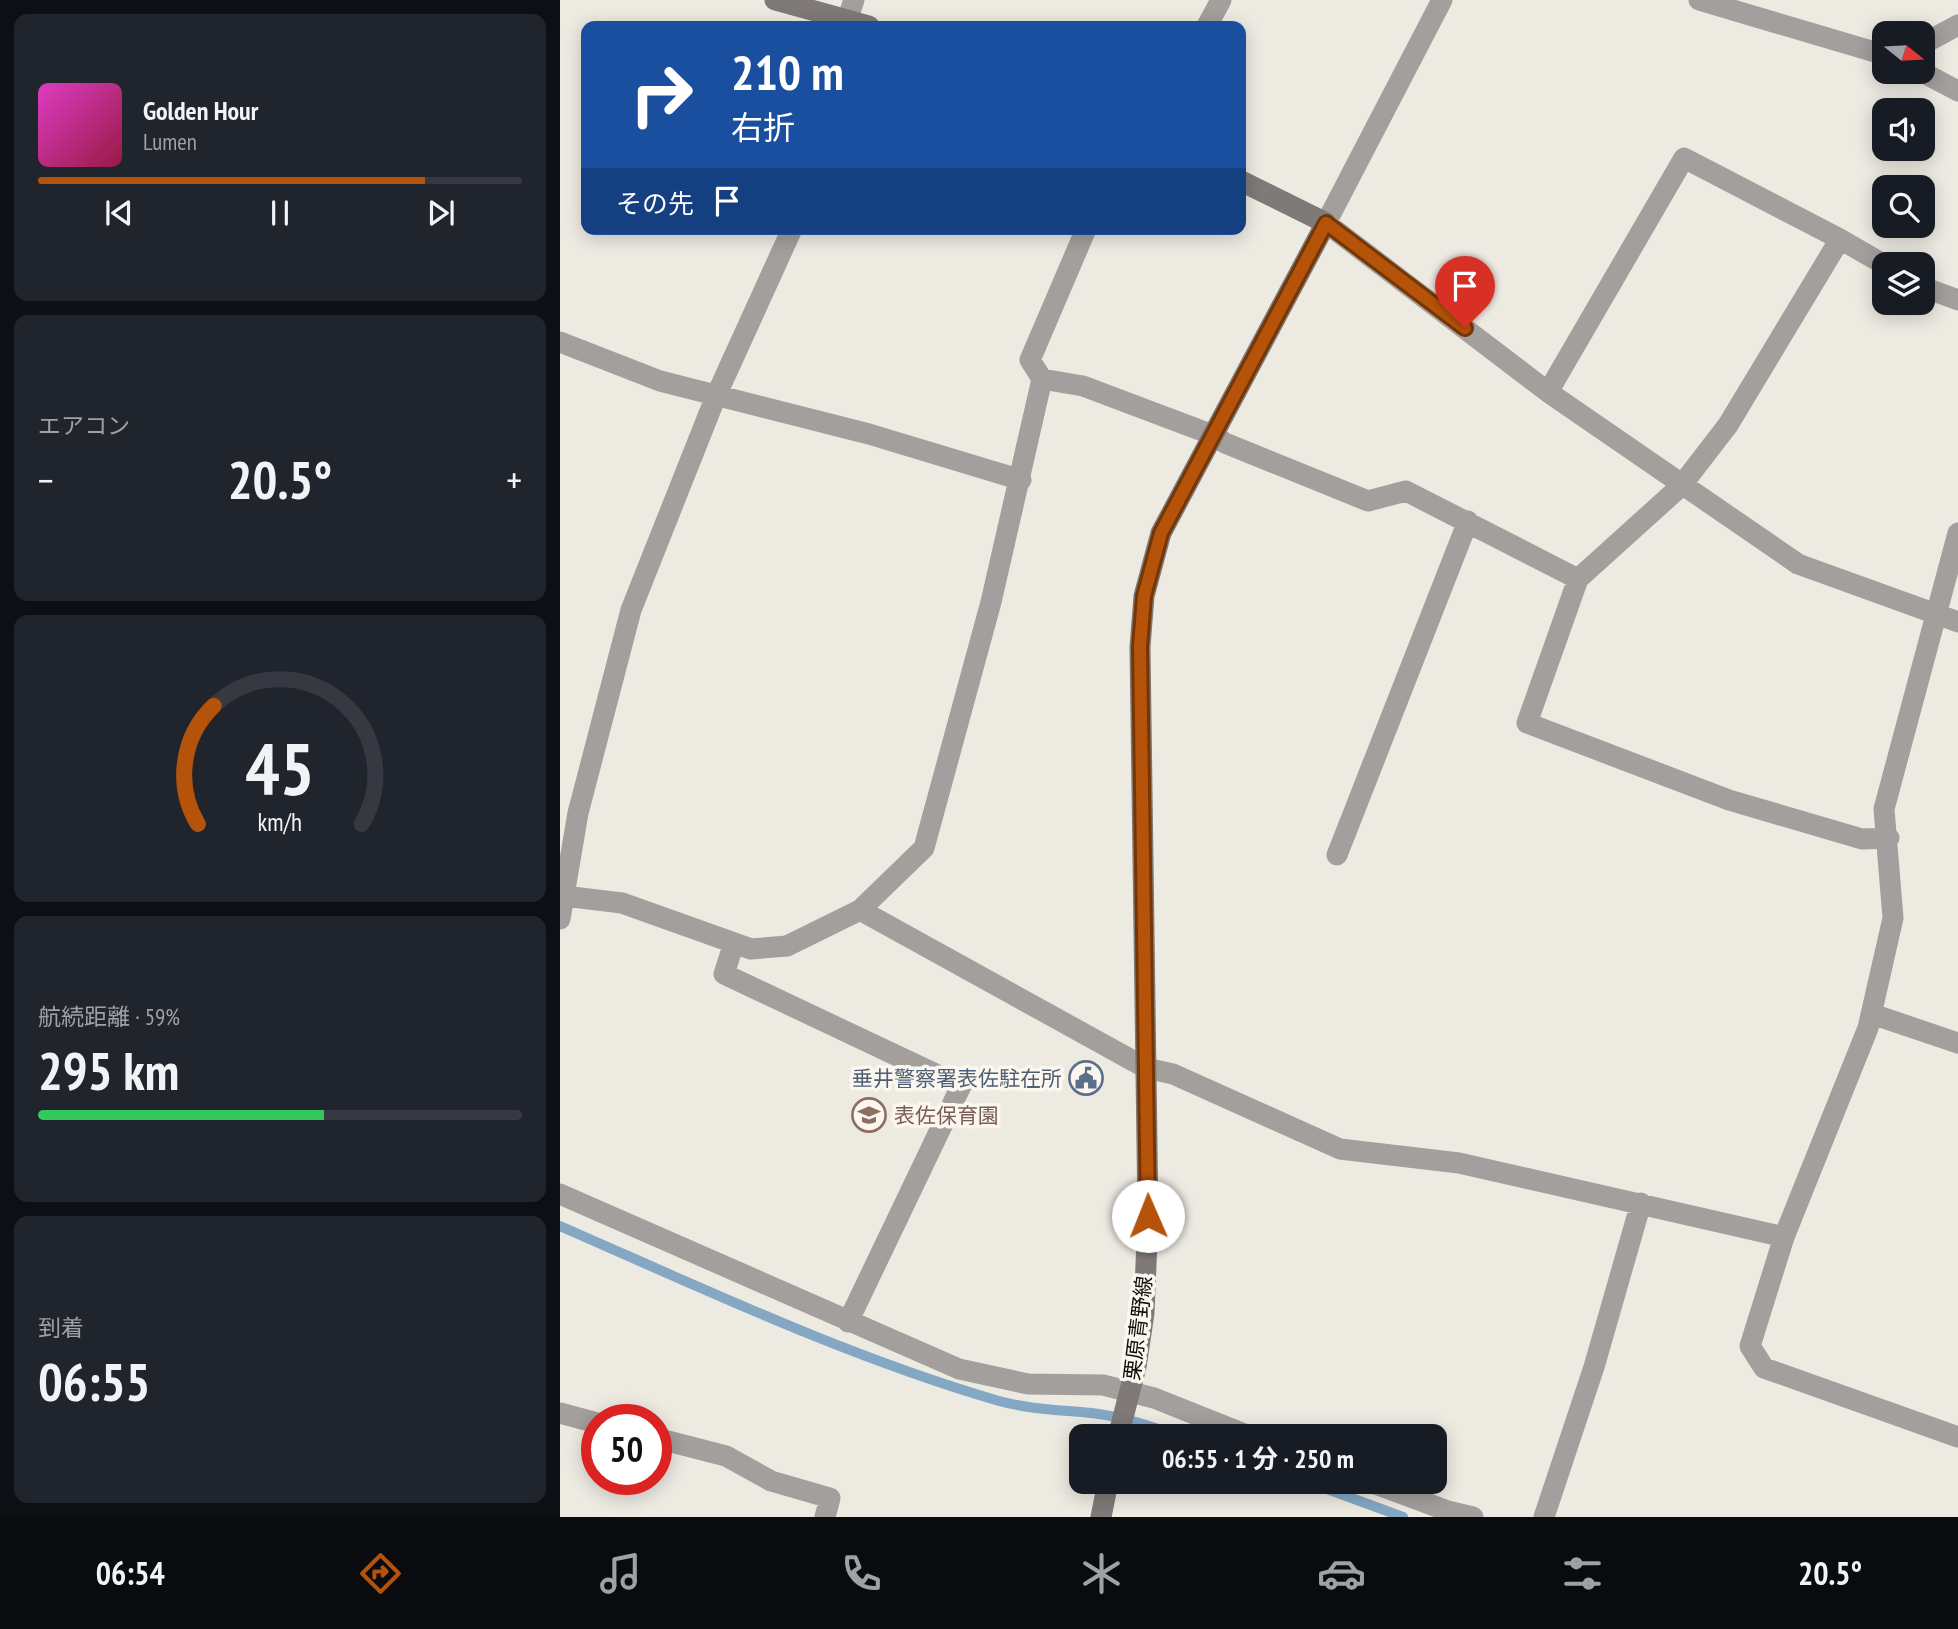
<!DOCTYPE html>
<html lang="ja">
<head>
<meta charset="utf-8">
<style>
  :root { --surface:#171b24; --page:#20242c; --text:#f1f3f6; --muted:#9ea1a6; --line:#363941; --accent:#b45309 }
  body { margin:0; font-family:"PT Sans Narrow","Noto Sans JP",sans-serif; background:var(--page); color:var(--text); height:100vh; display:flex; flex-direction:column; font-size:26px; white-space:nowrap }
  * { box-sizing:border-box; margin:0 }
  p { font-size:23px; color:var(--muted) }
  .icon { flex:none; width:38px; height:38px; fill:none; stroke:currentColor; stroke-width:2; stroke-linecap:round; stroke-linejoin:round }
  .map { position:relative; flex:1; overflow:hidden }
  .side { display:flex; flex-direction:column; gap:14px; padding:14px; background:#0d0f14; width:560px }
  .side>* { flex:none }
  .banner { position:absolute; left:21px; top:21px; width:665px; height:214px; border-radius:14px; box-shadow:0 4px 18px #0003; background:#1a4fa0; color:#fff; overflow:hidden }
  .needle { width:46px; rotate:108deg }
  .fabs { position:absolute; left:1312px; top:21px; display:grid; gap:14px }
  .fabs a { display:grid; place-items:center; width:63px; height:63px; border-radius:14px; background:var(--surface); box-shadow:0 4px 18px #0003; font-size:35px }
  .speed { position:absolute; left:21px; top:1404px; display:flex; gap:14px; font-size:35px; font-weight:700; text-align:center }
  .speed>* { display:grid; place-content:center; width:91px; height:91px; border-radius:50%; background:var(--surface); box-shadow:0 4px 18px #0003; line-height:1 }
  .speed .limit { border:10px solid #d22; background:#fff; color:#111 }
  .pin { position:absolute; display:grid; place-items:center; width:60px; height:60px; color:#fff; margin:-72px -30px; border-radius:50% 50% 50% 0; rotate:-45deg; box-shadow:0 0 7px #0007 }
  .pin .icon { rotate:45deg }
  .me { position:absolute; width:77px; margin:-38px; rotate:359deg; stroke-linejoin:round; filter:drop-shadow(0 0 5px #0008) }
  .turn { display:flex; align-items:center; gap:24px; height:147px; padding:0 35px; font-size:32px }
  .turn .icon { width:91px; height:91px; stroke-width:2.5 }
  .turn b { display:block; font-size:49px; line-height:60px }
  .then { display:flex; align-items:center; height:66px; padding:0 35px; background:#0003; gap:14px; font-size:26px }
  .big { font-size:52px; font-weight:700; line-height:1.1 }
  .side .tile { flex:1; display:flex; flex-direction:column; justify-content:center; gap:10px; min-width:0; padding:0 24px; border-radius:14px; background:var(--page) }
  .side .dial { align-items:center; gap:0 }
  .dial svg { height:182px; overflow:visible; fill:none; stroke:var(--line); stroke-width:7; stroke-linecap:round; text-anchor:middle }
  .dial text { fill:var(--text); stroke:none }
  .song { display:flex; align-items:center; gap:21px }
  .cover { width:84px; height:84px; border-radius:10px; background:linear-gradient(135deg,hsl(310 70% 55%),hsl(340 70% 35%)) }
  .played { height:7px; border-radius:4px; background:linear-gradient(90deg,var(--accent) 80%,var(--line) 80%) }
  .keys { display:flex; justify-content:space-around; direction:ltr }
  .heat { display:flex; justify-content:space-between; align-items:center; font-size:38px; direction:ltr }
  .charge { height:10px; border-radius:5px; background:linear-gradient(90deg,#34c759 59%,var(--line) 0) }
  .trip { position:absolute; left:509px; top:1424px; width:378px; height:70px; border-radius:14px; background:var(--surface); box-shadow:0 4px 18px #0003; font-weight:700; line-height:70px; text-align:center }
  .dock { display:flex; height:112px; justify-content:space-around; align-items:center; background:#090b0e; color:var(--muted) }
  .dock .icon { width:49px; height:49px }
  .dock .current { color:var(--accent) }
  .dock b { font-size:32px; color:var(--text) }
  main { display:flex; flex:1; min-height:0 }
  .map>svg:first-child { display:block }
</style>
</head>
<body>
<main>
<section class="side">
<div class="tile">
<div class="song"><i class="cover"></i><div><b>Golden Hour</b><p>Lumen</p></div></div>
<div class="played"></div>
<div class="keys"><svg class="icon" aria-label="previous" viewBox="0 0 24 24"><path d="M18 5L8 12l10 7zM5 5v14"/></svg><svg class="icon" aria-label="pause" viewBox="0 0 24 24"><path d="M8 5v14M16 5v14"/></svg><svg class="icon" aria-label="next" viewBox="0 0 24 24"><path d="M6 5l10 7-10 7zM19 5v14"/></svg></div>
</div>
<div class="tile"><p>エアコン</p>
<div class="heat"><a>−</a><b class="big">20.5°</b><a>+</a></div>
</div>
<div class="tile dial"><svg viewBox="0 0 100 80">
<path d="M14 69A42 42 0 1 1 86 69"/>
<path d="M14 69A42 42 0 0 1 21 17" stroke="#b45309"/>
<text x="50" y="56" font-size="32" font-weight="700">45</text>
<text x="50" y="72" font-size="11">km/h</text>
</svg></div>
<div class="tile"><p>航続距離 · 59%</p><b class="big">295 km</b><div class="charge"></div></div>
<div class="tile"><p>到着</p><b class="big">06:55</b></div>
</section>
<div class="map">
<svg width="1398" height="1517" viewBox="0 0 1398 1517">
  <rect width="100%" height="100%" fill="#edeae2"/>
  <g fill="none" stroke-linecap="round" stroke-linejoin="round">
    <path stroke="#84a8c4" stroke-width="10" d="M0 1226C144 1289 288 1357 439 1401 472 1410 505 1410 539 1414 567 1418 594 1427 621 1437
      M748 1482 843 1517"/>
    <path stroke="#a29f9d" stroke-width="21" d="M882 0 766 223 988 392 1238 564 1398 622
      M1139 0 1325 55
      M285 26 294 0
      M647 26 661 0
      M1363 44 1398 25
      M1362 72 1398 91
      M1280 239 1325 265
      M1363 287 1398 300
      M0 342 100 381 309 434 461 480
      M482 379 523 386 653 435 665 443 808 501 846 491 1018 579
      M988 392 1124 158 1280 239 1168 425 1121 486 1018 579 967 723 1169 800 1302 839 1329 838
      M1398 533 1324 809 1333 918 1308 1028 1224 1237 1190 1346 1204 1368 1398 1437
      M777 855 908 521
      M4 896 62 903 191 949 227 946 300 910 364 848 431 602 482 379 470 360 526 229
      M300 910 586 1068 613 1074 780 1149 899 1163 1224 1237
      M0 919 18 813 71 610 156 396 232 229
      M174 943 164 974 401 1086 288 1322
      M1312 1014 1398 1043
      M0 1194 399 1369 468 1384 543 1385 594 1398 692 1437
      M0 1413 37 1423
      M96 1438 166 1456 211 1481 270 1498 265 1517
      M810 1482 888 1511 913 1517
      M984 1517 1034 1367 1081 1203"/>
    <path stroke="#7f7a77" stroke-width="21" d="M215 0 309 26
      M558 1437 576 1367 584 1313 588 1216 580 647 584 596 601 533 766 223 681 181
      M541 1517 548 1482"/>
  </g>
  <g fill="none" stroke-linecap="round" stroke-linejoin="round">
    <g stroke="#753606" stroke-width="18">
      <path id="route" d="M588 1216 580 647 584 596 601 533 766 223 905 328"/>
    </g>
    <use href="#route" stroke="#b45309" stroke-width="12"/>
  </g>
  <defs>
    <g id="civic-ring" transform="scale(1.75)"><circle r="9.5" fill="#fbf7ef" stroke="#5c6f8a" stroke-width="1.5"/><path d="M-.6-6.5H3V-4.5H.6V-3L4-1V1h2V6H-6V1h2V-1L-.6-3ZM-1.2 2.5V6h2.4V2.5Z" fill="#5c6f8a"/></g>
    <g id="school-ring" transform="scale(1.75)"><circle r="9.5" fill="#fbf7ef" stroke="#8d6e63" stroke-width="1.5"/><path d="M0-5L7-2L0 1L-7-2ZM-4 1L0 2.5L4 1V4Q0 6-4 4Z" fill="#8d6e63"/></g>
  </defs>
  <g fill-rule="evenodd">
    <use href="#civic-ring" x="526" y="1078"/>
    <use href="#school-ring" x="309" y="1115"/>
  </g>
  <g text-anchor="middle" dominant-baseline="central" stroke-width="7" stroke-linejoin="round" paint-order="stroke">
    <g font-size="21" fill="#4e5e75" stroke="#fbf7ef" text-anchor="end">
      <text x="502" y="1078">垂井警察署表佐駐在所</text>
    </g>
    <g font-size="21" fill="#785e54" stroke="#fbf7ef" text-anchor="start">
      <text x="334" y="1115">表佐保育園</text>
    </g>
    <g font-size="21" fill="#0e0c0a" stroke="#fbf7ef">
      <text transform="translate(578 1328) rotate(-83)">栗原青野線</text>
    </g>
  </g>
</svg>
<div class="fabs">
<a><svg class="needle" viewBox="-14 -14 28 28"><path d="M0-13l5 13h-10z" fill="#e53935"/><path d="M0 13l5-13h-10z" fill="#9ea1a6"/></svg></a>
<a><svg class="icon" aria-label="sound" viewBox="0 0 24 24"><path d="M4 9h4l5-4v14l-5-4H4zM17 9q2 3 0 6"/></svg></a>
<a><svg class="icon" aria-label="search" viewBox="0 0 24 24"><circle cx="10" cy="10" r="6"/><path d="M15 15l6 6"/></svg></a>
<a><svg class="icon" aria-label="layers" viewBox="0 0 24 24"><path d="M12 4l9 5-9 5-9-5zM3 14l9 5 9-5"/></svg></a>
</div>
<div class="speed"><div class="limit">50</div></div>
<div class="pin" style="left:905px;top:328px;background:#d93025"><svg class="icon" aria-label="arrive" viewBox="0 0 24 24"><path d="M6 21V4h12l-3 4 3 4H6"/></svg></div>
<svg class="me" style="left:588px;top:1216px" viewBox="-20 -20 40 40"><circle r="19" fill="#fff"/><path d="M0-13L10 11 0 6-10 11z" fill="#b45309"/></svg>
<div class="trip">06:55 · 1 分 · 250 m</div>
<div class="banner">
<div class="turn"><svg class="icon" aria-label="right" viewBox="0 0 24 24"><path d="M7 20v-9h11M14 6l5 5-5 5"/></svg><div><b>210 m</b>右折</div></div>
<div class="then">その先<svg class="icon" aria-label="arrive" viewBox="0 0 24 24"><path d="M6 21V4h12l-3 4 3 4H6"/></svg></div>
</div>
</div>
</main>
<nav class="dock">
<b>06:54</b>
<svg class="icon current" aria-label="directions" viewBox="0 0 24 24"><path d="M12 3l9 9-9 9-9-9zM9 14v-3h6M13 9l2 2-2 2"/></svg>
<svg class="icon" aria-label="music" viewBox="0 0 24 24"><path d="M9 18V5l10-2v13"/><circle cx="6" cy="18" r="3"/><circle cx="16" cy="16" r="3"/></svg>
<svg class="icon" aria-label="phone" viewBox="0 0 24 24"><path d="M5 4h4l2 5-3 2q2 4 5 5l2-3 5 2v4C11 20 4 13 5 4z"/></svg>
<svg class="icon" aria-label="climate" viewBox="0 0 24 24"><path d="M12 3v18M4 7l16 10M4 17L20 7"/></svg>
<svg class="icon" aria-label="car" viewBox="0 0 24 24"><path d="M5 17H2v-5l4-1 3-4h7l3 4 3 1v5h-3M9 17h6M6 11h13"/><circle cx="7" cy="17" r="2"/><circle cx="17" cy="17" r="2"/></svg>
<svg class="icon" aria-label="filters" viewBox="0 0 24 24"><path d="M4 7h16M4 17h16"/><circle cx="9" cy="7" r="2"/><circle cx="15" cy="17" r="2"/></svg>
<b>20.5°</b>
</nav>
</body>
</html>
